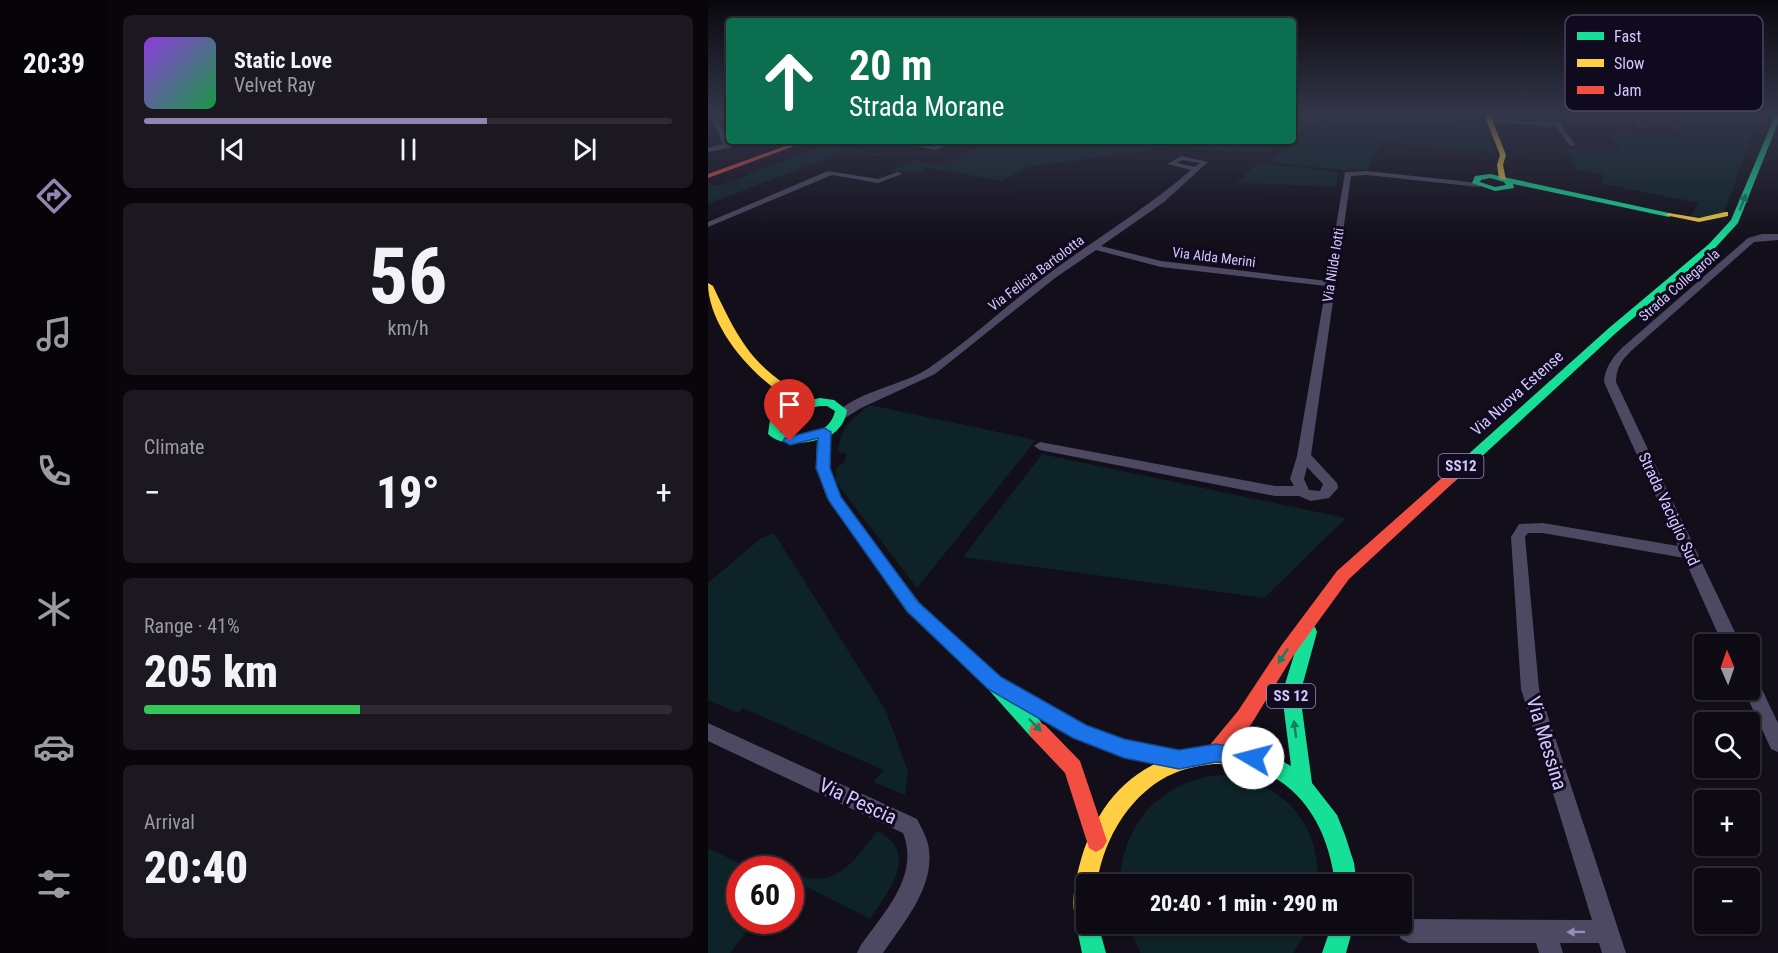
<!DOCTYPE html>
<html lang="en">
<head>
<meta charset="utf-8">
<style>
  :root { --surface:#0e0a14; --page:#1c1822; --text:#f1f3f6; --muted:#9b9aa0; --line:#2e2b34; --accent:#9186af }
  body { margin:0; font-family:"Roboto Condensed",sans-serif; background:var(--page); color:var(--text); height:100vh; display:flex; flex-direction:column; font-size:22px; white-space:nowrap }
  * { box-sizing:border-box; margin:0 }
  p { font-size:20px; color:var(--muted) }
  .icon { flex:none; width:33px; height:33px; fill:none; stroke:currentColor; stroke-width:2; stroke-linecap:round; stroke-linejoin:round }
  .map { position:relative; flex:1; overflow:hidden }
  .sheet { display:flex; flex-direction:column; gap:15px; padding:15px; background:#08060b; width:600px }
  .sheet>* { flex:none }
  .top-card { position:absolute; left:18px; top:18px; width:570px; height:126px; border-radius:6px; box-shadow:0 2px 4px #0004,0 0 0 2px var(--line); background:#0b6e4f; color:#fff; overflow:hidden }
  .needle { width:39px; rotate:358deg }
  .buttons { position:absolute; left:986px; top:634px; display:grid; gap:12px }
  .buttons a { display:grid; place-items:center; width:66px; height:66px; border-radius:6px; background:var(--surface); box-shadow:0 2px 4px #0004,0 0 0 2px var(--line); font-size:30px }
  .speed { position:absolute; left:18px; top:856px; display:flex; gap:12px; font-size:30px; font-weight:700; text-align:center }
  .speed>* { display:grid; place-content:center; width:78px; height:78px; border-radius:50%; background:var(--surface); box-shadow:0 2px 4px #0004,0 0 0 2px var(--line); line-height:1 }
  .speed .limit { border:9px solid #d22; background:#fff; color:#111 }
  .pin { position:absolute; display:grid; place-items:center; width:51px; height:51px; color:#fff; margin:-62px -26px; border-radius:50% 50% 50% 0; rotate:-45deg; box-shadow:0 0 6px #0007 }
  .pin .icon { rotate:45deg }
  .me { position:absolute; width:66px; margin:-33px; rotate:278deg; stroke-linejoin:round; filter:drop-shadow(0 0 4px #0008) }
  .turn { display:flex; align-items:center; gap:21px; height:126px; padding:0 24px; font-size:27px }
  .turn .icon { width:78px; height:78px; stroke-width:2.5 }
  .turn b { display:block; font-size:42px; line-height:51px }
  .big { font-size:45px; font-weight:800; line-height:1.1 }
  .sheet .widget { flex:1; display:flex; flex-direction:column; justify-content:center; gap:9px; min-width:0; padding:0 21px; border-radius:9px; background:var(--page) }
  .sheet .dial { align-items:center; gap:0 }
  .dial b { font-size:78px; line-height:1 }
  .song { display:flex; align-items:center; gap:18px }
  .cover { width:72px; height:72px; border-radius:9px; background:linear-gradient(135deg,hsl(270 70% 55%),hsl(140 70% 35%)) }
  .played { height:6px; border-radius:3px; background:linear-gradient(90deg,var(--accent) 65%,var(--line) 65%) }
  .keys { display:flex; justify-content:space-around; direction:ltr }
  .heat { display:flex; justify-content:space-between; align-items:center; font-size:33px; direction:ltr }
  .charge { height:9px; border-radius:4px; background:linear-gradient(90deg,#34c759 41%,var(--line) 0) }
  .trip { position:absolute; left:368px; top:874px; width:336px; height:60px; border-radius:6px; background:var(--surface); box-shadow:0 2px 4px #0004,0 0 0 2px var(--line); font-weight:800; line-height:60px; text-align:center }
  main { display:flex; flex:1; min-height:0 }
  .menu { display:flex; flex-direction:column; width:108px; justify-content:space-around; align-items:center; background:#060408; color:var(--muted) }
  .menu .icon { width:42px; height:42px }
  .menu .on { color:var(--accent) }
  .menu b { font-size:27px; color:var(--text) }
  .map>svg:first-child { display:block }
</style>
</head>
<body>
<main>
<nav class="menu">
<b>20:39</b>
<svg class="icon on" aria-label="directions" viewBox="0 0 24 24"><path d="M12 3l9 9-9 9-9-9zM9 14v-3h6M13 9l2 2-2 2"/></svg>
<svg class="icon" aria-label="music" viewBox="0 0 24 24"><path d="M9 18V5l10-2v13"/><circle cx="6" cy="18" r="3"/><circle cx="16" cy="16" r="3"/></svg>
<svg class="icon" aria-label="phone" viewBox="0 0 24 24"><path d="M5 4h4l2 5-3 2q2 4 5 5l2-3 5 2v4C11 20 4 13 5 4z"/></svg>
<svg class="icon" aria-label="climate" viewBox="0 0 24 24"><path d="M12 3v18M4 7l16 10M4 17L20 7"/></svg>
<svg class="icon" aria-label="car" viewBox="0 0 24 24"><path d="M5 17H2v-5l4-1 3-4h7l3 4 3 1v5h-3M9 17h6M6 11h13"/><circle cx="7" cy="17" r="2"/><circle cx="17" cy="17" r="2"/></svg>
<svg class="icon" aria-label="filters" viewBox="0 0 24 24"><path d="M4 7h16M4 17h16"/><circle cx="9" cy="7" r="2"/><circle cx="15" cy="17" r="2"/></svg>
</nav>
<section class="sheet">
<div class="widget">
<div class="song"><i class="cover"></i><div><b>Static Love</b><p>Velvet Ray</p></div></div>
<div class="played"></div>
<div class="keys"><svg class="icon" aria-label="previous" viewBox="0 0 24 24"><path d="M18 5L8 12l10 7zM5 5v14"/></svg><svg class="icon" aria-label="pause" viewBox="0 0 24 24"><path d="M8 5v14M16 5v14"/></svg><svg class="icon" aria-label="next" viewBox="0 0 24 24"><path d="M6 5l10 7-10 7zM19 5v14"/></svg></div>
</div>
<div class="widget dial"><b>56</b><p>km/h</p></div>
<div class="widget"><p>Climate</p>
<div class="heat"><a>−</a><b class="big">19°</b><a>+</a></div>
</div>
<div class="widget"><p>Range · 41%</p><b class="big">205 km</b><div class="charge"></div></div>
<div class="widget"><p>Arrival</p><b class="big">20:40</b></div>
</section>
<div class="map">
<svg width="1070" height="953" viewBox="0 0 1070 953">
  <rect width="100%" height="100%" fill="#120e1a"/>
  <path fill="#0d2327" d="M585 112H599L611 121 585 138Z
    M605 112 755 115 758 116 751 119 760 124 777 125 788 153 673 142 660 170H633L560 162 616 121Z
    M964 112H1053L1016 212 1002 218 983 216 990 203 892 183 897 175 868 169 857 149H912L900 132 974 136 966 127H980Z
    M129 141H138L127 146 179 155 174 157 138 151 0 204V184L9 186Z
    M284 141H327L370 148 382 141H580L564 152 450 149 319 167 295 181 220 168 208 173 181 172 207 160 232 165Z
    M550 163 630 172 628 187 528 183Z
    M162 405 328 440 209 588 128 482V468L137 462 138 454 130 452C132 428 143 419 162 405Z
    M334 454 638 518 556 598 255 557Z
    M66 533 178 711 200 772 197 795 166 782 175 770 35 708 30 713 0 700V583L52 539Z
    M509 775C571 778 613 821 610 885H411C415 825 448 784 509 775Z
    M169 831C213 852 180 892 162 919L89 882 94 876C129 889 151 855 169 831Z
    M0 848 45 870H32V921H47L22 953H0Z
    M418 924H603L585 953H433Z"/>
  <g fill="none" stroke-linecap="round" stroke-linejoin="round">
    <path fill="#4e4963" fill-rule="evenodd" d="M1 112H7L8 115H21V119H10L21 143 38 142 23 146 22 148 0 152V148L15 144Z
      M919 112H926L935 126H931Z
      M782 119 852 123 867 145 862 146 848 126 780 122Z
      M179 141 227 146 239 141H248L228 150Z
      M473 156 500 162 456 202 393 246 453 261 619 281 637 172 659 171 771 183 775 185 771 187 659 175 643 176 603 455 629 483 630 488 621 498 603 501 591 496H567L332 450 326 446 332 442 567 486H586L582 479 589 456 618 286 453 267 388 250 347 278 227 374 153 408 137 418H129L127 415C148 391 194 386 221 368 262 340 299 305 339 275 387 239 438 209 483 170L459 164ZM474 160 492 163 487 167 469 163ZM599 467 615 484 612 491 601 490 596 479Z
      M120 171 170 179 190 172 194 174 170 183 124 175 0 227V222Z
      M1054 234H1070V240L1046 242 923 351C913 361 908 368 908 382L1033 645H1015L976 558 835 533H820L817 537 831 689 918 953H894L891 943H852L855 953H831L828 943H701L693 939 689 931 693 923 701 919 884 920 813 689 803 537 811 524 835 523 970 546 896 382C897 367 905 357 915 347L1040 238Z
      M1041 673 1047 675 1070 723V752L1063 749 1036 690H1041Z
      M0 723 209 819C213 827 218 836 220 844 229 885 196 922 175 953H149L153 945C176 912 212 876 195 833L0 741Z"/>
    <path fill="#16e098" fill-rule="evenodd" d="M1070 114V123L1030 223 1007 248 909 332 746 482H736L734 479 736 476 901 328 1001 244 1023 220 1067 116Z
      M782 174 961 213 965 215 961 217 805 184 806 188 787 191 764 183 767 176ZM782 178 796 182 798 185 787 187 772 182 773 180Z
      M112 398 126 400 139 410C137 422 132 429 122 436V468L132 497 211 602 301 686 310 687 378 725 416 739 478 753 481 760 478 767 471 769 416 757 365 738 330 718 339 731 337 737 330 740 323 737 280 689 199 612 119 498 108 468 109 440C94 444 72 446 60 434L62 420 85 404ZM112 406H119L127 411C122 435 93 439 72 432V424L93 410Z
      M601 625 607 627 609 632 592 694 604 783 629 815 637 835 646 863 649 885H627C622 838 601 792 555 772 548 769 540 767 533 765L530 758 533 751 540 749 568 758 583 766 574 694 593 632 595 627Z
      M378 913V924H390L398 953H374L368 924 371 916Z
      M624 924H646L638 953H614Z"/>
    <path fill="#ffcf43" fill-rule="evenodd" d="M775 112H781L798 155 795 165 798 180 791 178 789 165 792 155Z
      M1017 212H1020V216L991 222 957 215 961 213 991 218Z
      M0 283 5 286C32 343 46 370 104 400L106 403 104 406C96 407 90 403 83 399 46 379 0 327 0 283Z
      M510 746 547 751 550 758 547 765C535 769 523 764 510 764 502 764 491 766 482 768 430 780 395 835 389 885H378V924H387L386 926 378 929 370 926C362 908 366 886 371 867 390 793 435 755 510 746Z"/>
    <path fill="#f24e42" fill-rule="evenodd" d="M91 141H100L0 178V174Z
      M741 474 748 479 746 482 641 579 585 656 544 723 515 760 508 762 501 760 498 753 501 746 530 711 573 646 629 571 736 476Z
      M330 722 337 725 372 761 399 841 395 848 388 852 381 848 357 773 323 737 321 731 323 725Z"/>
  </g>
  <defs><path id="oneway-solid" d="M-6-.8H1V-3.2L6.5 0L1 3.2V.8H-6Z" transform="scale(1.5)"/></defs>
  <g fill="#138061">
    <use href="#oneway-solid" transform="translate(1035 202) rotate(-68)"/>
    <use href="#oneway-solid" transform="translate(575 656) rotate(124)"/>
    <use href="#oneway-solid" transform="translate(327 725) rotate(46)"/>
    <use href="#oneway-solid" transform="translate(587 729) rotate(-97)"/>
  </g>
  <use fill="#998eb9" href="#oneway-solid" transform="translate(868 932) rotate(179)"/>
  <linearGradient id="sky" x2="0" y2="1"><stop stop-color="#0a080e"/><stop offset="0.46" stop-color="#333649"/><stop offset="1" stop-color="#333649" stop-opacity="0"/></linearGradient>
  <rect width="1070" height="246" fill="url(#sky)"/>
  <path fill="#1a73e8" stroke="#114b97" stroke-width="1.5" d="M116 428 123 432 122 468 133 497 210 602 293 677 378 725 416 739 471 750 508 744 552 751 555 758 552 764 545 767 508 762 471 769 416 758 365 738 280 689 199 611 121 501 108 468 110 438 82 445 75 441 77 438Z"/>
  <g text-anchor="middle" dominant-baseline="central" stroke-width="6" stroke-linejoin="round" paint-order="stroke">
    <g font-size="14" fill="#d6c7ff" stroke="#100a1e">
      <text transform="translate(506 257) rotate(7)">Via Alda Merini</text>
      <text transform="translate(625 265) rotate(-81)">Via Nilde Iotti</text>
      <text transform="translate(328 273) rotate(-37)">Via Felicia Bartolotta</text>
      <text transform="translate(971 285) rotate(-41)">Strada Collegarola</text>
    </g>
    <g fill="#100a1e" stroke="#9b8ebc" stroke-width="1.5">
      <rect x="730.5" y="454" width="45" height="24" rx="4.5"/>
      <rect x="559" y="684" width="48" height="24" rx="4.5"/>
    </g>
    <g font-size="15" font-weight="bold" fill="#d6c7ff">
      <text x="753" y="466">SS12</text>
      <text x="583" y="696">SS 12</text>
    </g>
    <g font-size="16" fill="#d6c7ff" stroke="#100a1e">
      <text transform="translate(809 393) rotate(-42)">Via Nuova Estense</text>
      <text transform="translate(961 509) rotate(65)">Strada Vaciglio Sud</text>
    </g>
    <g font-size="20" fill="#d6c7ff" stroke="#100a1e">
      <text transform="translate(839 743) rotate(73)">Via Messina</text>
      <text transform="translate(150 801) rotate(25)">Via Pescia</text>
    </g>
  </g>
  <rect x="857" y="15" width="198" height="96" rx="9" fill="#100a1e" stroke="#4b4362" stroke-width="1.5"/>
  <rect x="869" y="32" width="27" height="8" fill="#16e098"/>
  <rect x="869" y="59" width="27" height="8" fill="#ffcf43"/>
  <rect x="869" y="86" width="27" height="8" fill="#f24e42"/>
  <g font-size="16" fill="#d6c7ff">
    <text x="906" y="42">Fast</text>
    <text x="906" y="69">Slow</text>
    <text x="906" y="96">Jam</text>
  </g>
</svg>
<div class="buttons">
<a><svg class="needle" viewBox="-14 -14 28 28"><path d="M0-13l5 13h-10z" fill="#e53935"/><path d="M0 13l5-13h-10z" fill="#9b9aa0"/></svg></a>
<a><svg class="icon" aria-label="search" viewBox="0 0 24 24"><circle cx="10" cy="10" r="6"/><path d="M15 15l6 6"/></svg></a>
<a>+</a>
<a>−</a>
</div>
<div class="speed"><div class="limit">60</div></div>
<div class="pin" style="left:82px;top:441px;background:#d93025"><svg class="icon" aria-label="arrive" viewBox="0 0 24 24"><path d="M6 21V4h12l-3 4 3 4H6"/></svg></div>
<svg class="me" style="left:545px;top:758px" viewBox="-20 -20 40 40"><circle r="19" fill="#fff"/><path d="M0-13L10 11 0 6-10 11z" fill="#1a73e8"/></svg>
<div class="trip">20:40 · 1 min · 290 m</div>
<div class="top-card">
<div class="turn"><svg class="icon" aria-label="ahead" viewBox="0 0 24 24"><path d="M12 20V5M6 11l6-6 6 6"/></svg><div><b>20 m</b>Strada Morane</div></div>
</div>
</div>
</main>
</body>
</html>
